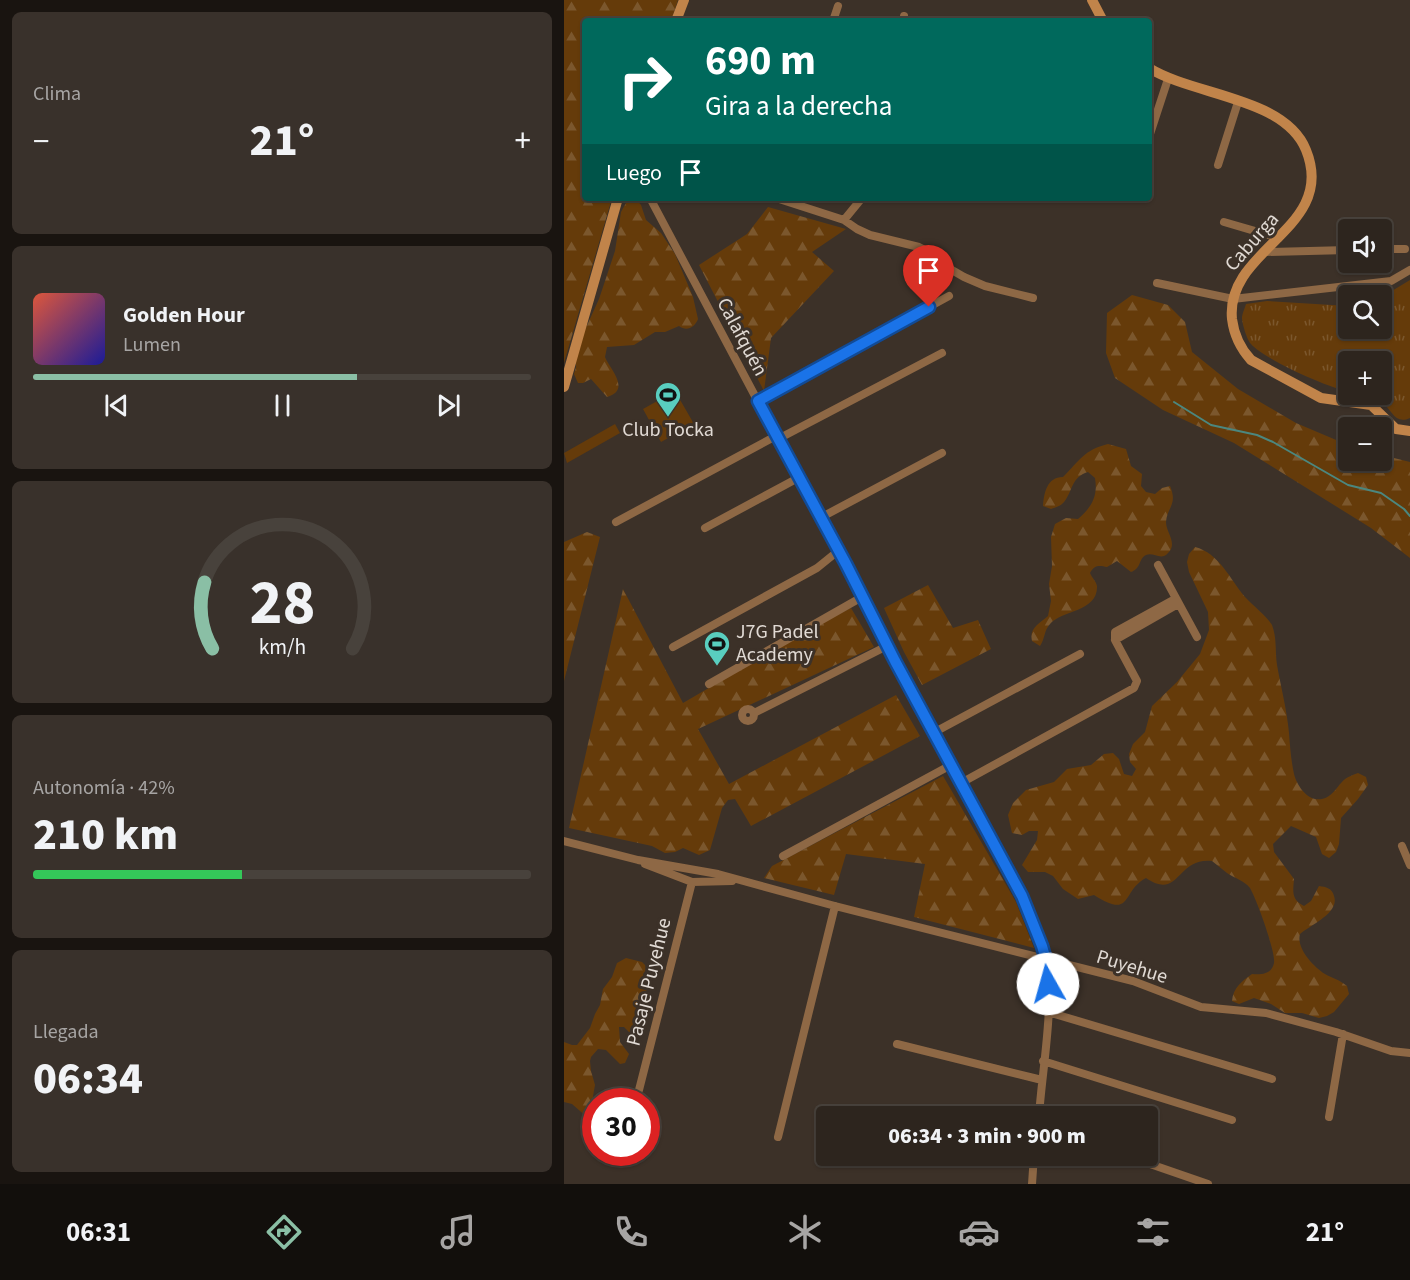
<!DOCTYPE html>
<html lang="es">
<head>
<meta charset="utf-8">
<style>
  :root { --surface:#2d251e; --page:#39312b; --text:#f1f3f6; --muted:#a7a5a4; --line:#48423c; --accent:#8abfa5 }
  body { margin:0; font-family:"Source Sans 3",sans-serif; background:var(--page); color:var(--text); height:100vh; display:flex; flex-direction:column; font-size:22px; white-space:nowrap }
  * { box-sizing:border-box; margin:0 }
  p { font-size:20px; color:var(--muted) }
  .icon { flex:none; width:33px; height:33px; fill:none; stroke:currentColor; stroke-width:2; stroke-linecap:round; stroke-linejoin:round }
  .map { position:relative; flex:1; overflow:hidden }
  .sheet { display:flex; flex-direction:column; gap:12px; padding:12px; background:#191410; width:564px }
  .sheet>* { flex:none }
  .guide { position:absolute; left:18px; top:18px; width:570px; height:183px; border-radius:6px; box-shadow:0 2px 4px #0004,0 0 0 2px var(--line); background:#00695c; color:#fff; overflow:hidden }
  .buttons { position:absolute; left:774px; top:219px; display:grid; gap:12px }
  .buttons a { display:grid; place-items:center; width:54px; height:54px; border-radius:6px; background:var(--surface); box-shadow:0 2px 4px #0004,0 0 0 2px var(--line); font-size:30px }
  .speed { position:absolute; left:18px; top:1088px; display:flex; gap:12px; font-size:30px; font-weight:700; text-align:center }
  .speed>* { display:grid; place-content:center; width:78px; height:78px; border-radius:50%; background:var(--surface); box-shadow:0 2px 4px #0004,0 0 0 2px var(--line); line-height:1 }
  .speed .limit { border:9px solid #d22; background:#fff; color:#111 }
  .pin { position:absolute; display:grid; place-items:center; width:51px; height:51px; color:#fff; margin:-62px -26px; border-radius:50% 50% 50% 0; rotate:-45deg; box-shadow:0 0 6px #0007 }
  .pin .icon { rotate:45deg }
  .me { position:absolute; width:66px; margin:-33px; rotate:353deg; stroke-linejoin:round; filter:drop-shadow(0 0 4px #0008) }
  .turn { display:flex; align-items:center; gap:21px; height:126px; padding:0 24px; font-size:27px }
  .turn .icon { width:78px; height:78px; stroke-width:2.5 }
  .turn b { display:block; font-size:42px; line-height:51px }
  .then { display:flex; align-items:center; height:57px; padding:0 24px; background:#0003; gap:12px; font-size:22px }
  .big { font-size:45px; font-weight:800; line-height:1.1 }
  .sheet .tile { flex:1; display:flex; flex-direction:column; justify-content:center; gap:9px; min-width:0; padding:0 21px; border-radius:9px; background:var(--page) }
  .sheet .dial { align-items:center; gap:0 }
  .dial svg { height:156px; overflow:visible; fill:none; stroke:var(--line); stroke-width:7; stroke-linecap:round; text-anchor:middle }
  .dial text { fill:var(--text); stroke:none }
  .song { display:flex; align-items:center; gap:18px }
  .cover { width:72px; height:72px; border-radius:9px; background:linear-gradient(135deg,hsl(10 70% 55%),hsl(240 70% 35%)) }
  .played { height:6px; border-radius:3px; background:linear-gradient(90deg,var(--accent) 65%,var(--line) 65%) }
  .keys { display:flex; justify-content:space-around; direction:ltr }
  .heat { display:flex; justify-content:space-between; align-items:center; font-size:33px; direction:ltr }
  .charge { height:9px; border-radius:4px; background:linear-gradient(90deg,#34c759 42%,var(--line) 0) }
  .trip { position:absolute; left:252px; top:1106px; width:342px; height:60px; border-radius:6px; background:var(--surface); box-shadow:0 2px 4px #0004,0 0 0 2px var(--line); font-weight:800; line-height:60px; text-align:center }
  .tab-bar { display:flex; height:96px; justify-content:space-around; align-items:center; background:#120f0c; color:var(--muted) }
  .tab-bar .icon { width:42px; height:42px }
  .tab-bar .active { color:var(--accent) }
  .tab-bar b { font-size:27px; color:var(--text) }
  main { display:flex; flex:1; min-height:0 }
  .map>svg:first-child { display:block }
</style>
</head>
<body>
<main>
<section class="sheet">
<div class="tile"><p>Clima</p>
<div class="heat"><a>−</a><b class="big">21°</b><a>+</a></div>
</div>
<div class="tile">
<div class="song"><i class="cover"></i><div><b>Golden Hour</b><p>Lumen</p></div></div>
<div class="played"></div>
<div class="keys"><svg class="icon" aria-label="previous" viewBox="0 0 24 24"><path d="M18 5L8 12l10 7zM5 5v14"/></svg><svg class="icon" aria-label="pause" viewBox="0 0 24 24"><path d="M8 5v14M16 5v14"/></svg><svg class="icon" aria-label="next" viewBox="0 0 24 24"><path d="M6 5l10 7-10 7zM19 5v14"/></svg></div>
</div>
<div class="tile dial"><svg viewBox="0 0 100 80">
<path d="M14 69A42 42 0 1 1 86 69"/>
<path d="M14 69A42 42 0 0 1 10 35" stroke="#8abfa5"/>
<text x="50" y="56" font-size="32" font-weight="700">28</text>
<text x="50" y="72" font-size="11">km/h</text>
</svg></div>
<div class="tile"><p>Autonomía · 42%</p><b class="big">210 km</b><div class="charge"></div></div>
<div class="tile"><p>Llegada</p><b class="big">06:34</b></div>
</section>
<div class="map">
<svg width="846" height="1184" viewBox="0 0 846 1184">
  <defs>
    <pattern id="grass-tufts" width="24" height="20" patternUnits="userSpaceOnUse" patternTransform="scale(1.5)"><rect width="24" height="20" fill="#653b0a"/><path d="M3 7l-1-3M5 7V3M7 7l1-3M15 17l-1-3M17 17v-4M19 17l1-3" fill="none" stroke="#7b572d"/></pattern>
    <pattern id="forest-firs" width="22" height="20" patternUnits="userSpaceOnUse" patternTransform="scale(1.5)"><rect width="22" height="20" fill="#653b0a"/><path d="M5 1l3.5 6h-7zM16 11l3.5 6h-7z" fill="#7b572d"/></pattern>
  </defs>
  <rect width="100%" height="100%" fill="#3c3128"/>
  <path fill="url(#grass-tufts)" d="M846 280V418C831 425 828 410 818 402 813 399 805 397 799 395L818 394V362H784V391C764 388 700 359 687 344 683 340 678 323 678 318 678 314 681 308 682 304L703 301 784 306V328H818V297Z"/>
  <path fill="url(#forest-firs)" d="M0 0H114L107 21H21V198H48L0 363Z
    M71 198 77 205 82 220 97 233 111 254 129 297 134 319C131 327 123 332 115 326L101 332H91L70 345 43 347 41 357C45 368 68 390 43 397L27 379 19 383H14L10 374 12 367V357L20 332 35 299 51 251 57 212 62 203 66 199Z
    M204 207 282 229 248 252 270 271 207 338 200 391 135 265 183 234Z
    M568 295 604 305 621 322 628 352 674 389 732 423 784 445V460H818V455L846 462V558L807 528 670 443 599 410 551 378 542 353 543 313Z
    M544 444 562 449 567 466 578 474 577 486 582 492 591 494 598 488 606 486C614 505 603 507 602 522 602 533 614 543 604 553 597 561 590 552 582 555 574 559 578 568 567 572L553 561 543 567C535 565 530 565 526 573 528 578 532 581 533 586 534 612 498 610 486 624 480 630 481 639 476 646L468 641C465 628 475 624 484 616L487 601 485 584 488 566 487 537 491 524 502 518 514 519C528 507 534 496 531 478L524 472C507 477 509 491 500 502 497 506 492 507 487 509L479 506C480 493 483 477 499 477 516 460 520 450 544 444Z
    M23 532 36 537 0 681V542Z
    M631 547C655 553 666 579 681 597 690 607 701 614 708 625 713 638 711 651 713 665 717 688 723 710 725 733 726 747 727 760 730 774 733 786 744 802 758 799 768 797 772 788 778 782 782 777 789 775 794 773L802 777 804 785 794 799 777 818 775 844 772 852 765 858 758 854 752 837 727 826 709 844 710 852 730 879C729 891 727 900 740 906L747 901 755 886C762 887 768 888 770 896 776 913 746 925 736 934 732 948 749 966 761 974 768 978 776 980 783 986L785 994 770 1012 763 1016 755 1018 738 1013H721L707 1004 690 998 675 1004 668 1001C669 988 678 981 688 974 697 975 708 974 710 963 712 952 692 898 686 888 681 881 670 878 663 873 658 869 653 865 648 861 612 857 616 901 582 878 557 891 569 920 530 895L514 899 499 889 489 876 481 872H464L458 865 473 840 474 831H465L458 835 448 833 444 815 449 803 462 790 490 782 503 769 527 765 540 754 549 753 555 759 560 774 568 776 572 769 566 762 565 754 569 744 581 732 588 706 613 682 636 654 645 630 644 612 625 572 623 562 625 554Z
    M364 585 389 628 414 620 427 649 358 685 340 652 320 608Z
    M59 589 119 703 253 625 287 608 310 647 134 729 165 784 332 695 356 736 187 826 171 799 164 800 158 808 146 850 135 855 119 848 111 852 101 853 88 846 5 828Z
    M379 776 452 902 470 948 350 917 361 864 282 854 270 895 200 878 208 866Z
    M62 958 78 962 81 965 82 970 79 974 83 994 76 1007 75 1023 72 1032 67 1034 60 1027H55L56 1042 65 1054 61 1063 56 1064 42 1050 34 1049 27 1057 26 1061 27 1071 31 1085 29 1096 31 1101V1124L8 1104 0 1102V1042L8 1045H13L26 1028 31 1014 36 1005 39 989 48 977 53 963Z"/>
  <path fill="#653b0a" d="M111 391 130 424 97 442 79 409Z
    M51 424 56 433 3 463 0 453Z"/>
  <g fill="none" stroke-linecap="round" stroke-linejoin="round">
    <path stroke="#4b877f" stroke-width="2" d="M610 402 647 425 693 435 709 442 784 485 817 493 840 509 846 516"/>
    <path stroke="#8e6845" stroke-width="8" d="M269 21 274 6
      M339 21 340 16
      M585 137 604 79
      M654 165 674 102
      M86 198 469 920C474 933 479 946 482 959 491 1004 478 1070 475 1116
      M212 198 280 220 293 229 306 235 355 247 367 253 381 266 400 277 421 286 469 298
      M280 220 298 198
      M660 222 715 238
      M818 249H841
      M701 252 784 250
      M593 283 669 299 827 281 846 270
      M193 401 385 296
      M214 439 378 353
      M256 518 378 453
      M52 522 212 436
      M141 528 234 478
      M594 565 633 637
      M551 640 614 604
      M109 647 253 568 274 551
      M145 684 298 597
      M178 715a6 6 0 1 1 12 0a6 6 0 1 1-12 0Z
      M190 713 323 646
      M369 733 516 654
      M397 783 570 688 573 681 551 640V632L611 599
      M0 841 74 860 154 874 271 906 569 981 637 1007 702 1013 772 1032 827 1051 846 1053
      M838 846 846 865
      M219 856 387 765
      M81 864 128 882 168 881
      M484 1012 708 1079
      M333 1044 478 1080
      M479 1061 668 1120
      M75 1090 128 882
      M765 1117 779 1034
      M214 1137 271 906
      M560 1155 644 1184
      M468 1184 470 1155"/>
    <path stroke="#c1844a" stroke-width="10" d="M528 0 539 21
      M112 21 120 0
      M585 68C630 96 721 97 742 150 774 229 661 248 668 319 670 335 676 348 687 360L757 398 807 405 832 429 846 431
      M0 387 54 198"/>
  </g>
  <g fill="none" stroke-linecap="round" stroke-linejoin="round">
    <g stroke="#114b97" stroke-width="15">
      <path id="route" d="M365 307 194 401 282 564 331 661 458 896 478 946 482 960 484 984"/>
    </g>
    <use href="#route" stroke="#1a73e8" stroke-width="10"/>
  </g>
  <defs>
    <g id="stadium-pin" transform="scale(1.35)"><path d="M0 17L-7.5 6A9.5 9.5 0 1 1 7.5 6Z" fill="#59cebf" stroke="#3c3128"/><path d="M0-5a6.5 5 0 1 0 0 10a6.5 5 0 1 0 0-10ZM-3.5-1.8h7v3.6h-7Z" fill="#111"/></g>
  </defs>
  <g fill-rule="evenodd">
    <use href="#stadium-pin" x="104" y="395"/>
    <use href="#stadium-pin" x="153" y="644"/>
  </g>
  <g text-anchor="middle" dominant-baseline="central" stroke-width="6" stroke-linejoin="round" paint-order="stroke">
    <g font-size="20" fill="#e1dad4" stroke="#3c3128">
      <text transform="translate(688 242) rotate(-49)">Caburga</text>
      <text transform="translate(178 337) rotate(62)">Calafquén</text>
      <text transform="translate(568 967) rotate(17)">Puyehue</text>
      <text transform="translate(85 982) rotate(-76)">Pasaje Puyehue</text>
    </g>
    <g font-size="20" fill="#e1dad4" stroke="#3c3128">
      <text x="104" y="430">Club Tocka</text>
      <text x="172" y="632" text-anchor="start">J7G Padel<tspan x="172" dy="23">Academy</tspan></text>
    </g>
  </g>
</svg>
<div class="buttons">
<a><svg class="icon" aria-label="sound" viewBox="0 0 24 24"><path d="M4 9h4l5-4v14l-5-4H4zM17 9q2 3 0 6"/></svg></a>
<a><svg class="icon" aria-label="search" viewBox="0 0 24 24"><circle cx="10" cy="10" r="6"/><path d="M15 15l6 6"/></svg></a>
<a>+</a>
<a>−</a>
</div>
<div class="speed"><div class="limit">30</div></div>
<div class="pin" style="left:365px;top:307px;background:#d93025"><svg class="icon" aria-label="arrive" viewBox="0 0 24 24"><path d="M6 21V4h12l-3 4 3 4H6"/></svg></div>
<svg class="me" style="left:484px;top:984px" viewBox="-20 -20 40 40"><circle r="19" fill="#fff"/><path d="M0-13L10 11 0 6-10 11z" fill="#1a73e8"/></svg>
<div class="trip">06:34 · 3 min · 900 m</div>
<div class="guide">
<div class="turn"><svg class="icon" aria-label="right" viewBox="0 0 24 24"><path d="M7 20v-9h11M14 6l5 5-5 5"/></svg><div><b>690 m</b>Gira a la derecha</div></div>
<div class="then">Luego<svg class="icon" aria-label="arrive" viewBox="0 0 24 24"><path d="M6 21V4h12l-3 4 3 4H6"/></svg></div>
</div>
</div>
</main>
<nav class="tab-bar">
<b>06:31</b>
<svg class="icon active" aria-label="directions" viewBox="0 0 24 24"><path d="M12 3l9 9-9 9-9-9zM9 14v-3h6M13 9l2 2-2 2"/></svg>
<svg class="icon" aria-label="music" viewBox="0 0 24 24"><path d="M9 18V5l10-2v13"/><circle cx="6" cy="18" r="3"/><circle cx="16" cy="16" r="3"/></svg>
<svg class="icon" aria-label="phone" viewBox="0 0 24 24"><path d="M5 4h4l2 5-3 2q2 4 5 5l2-3 5 2v4C11 20 4 13 5 4z"/></svg>
<svg class="icon" aria-label="climate" viewBox="0 0 24 24"><path d="M12 3v18M4 7l16 10M4 17L20 7"/></svg>
<svg class="icon" aria-label="car" viewBox="0 0 24 24"><path d="M5 17H2v-5l4-1 3-4h7l3 4 3 1v5h-3M9 17h6M6 11h13"/><circle cx="7" cy="17" r="2"/><circle cx="17" cy="17" r="2"/></svg>
<svg class="icon" aria-label="filters" viewBox="0 0 24 24"><path d="M4 7h16M4 17h16"/><circle cx="9" cy="7" r="2"/><circle cx="15" cy="17" r="2"/></svg>
<b>21°</b>
</nav>
</body>
</html>
